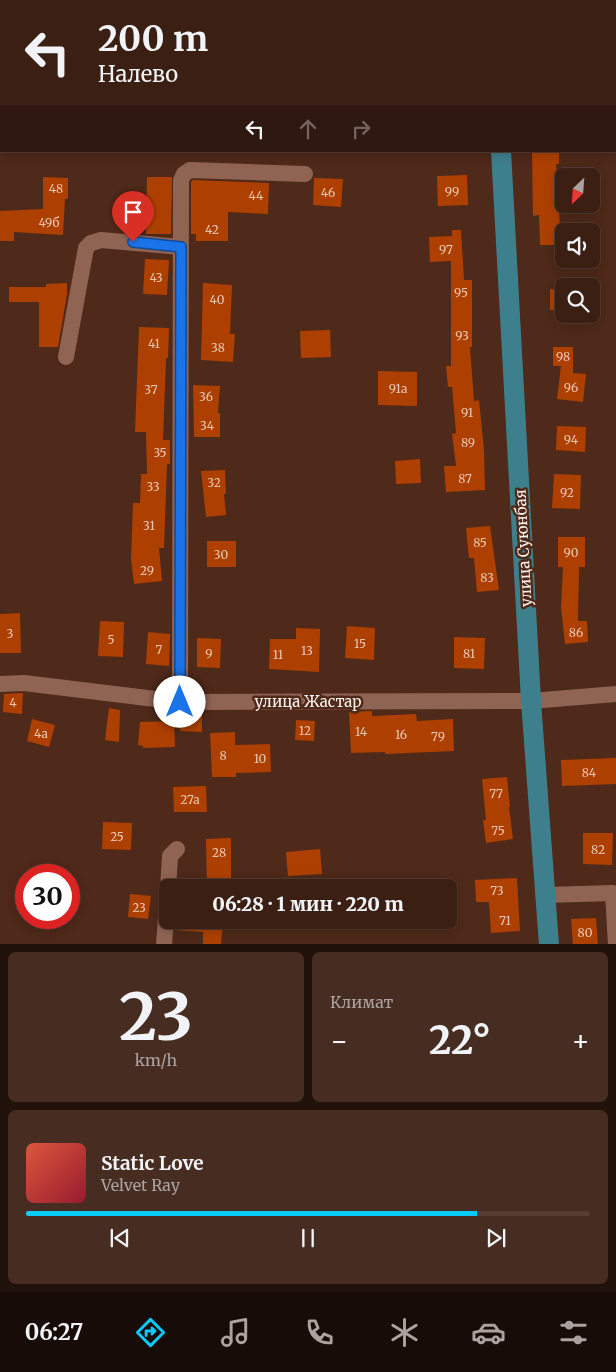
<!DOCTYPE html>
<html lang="ru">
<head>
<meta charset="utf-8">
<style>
  :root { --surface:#3b1f13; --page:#462c21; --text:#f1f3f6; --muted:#aca2a0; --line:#543d33; --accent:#08cbf9 }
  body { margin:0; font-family:Merriweather,serif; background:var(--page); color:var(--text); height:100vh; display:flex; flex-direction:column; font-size:19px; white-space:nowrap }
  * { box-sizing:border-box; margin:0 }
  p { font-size:16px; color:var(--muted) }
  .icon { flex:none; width:28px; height:28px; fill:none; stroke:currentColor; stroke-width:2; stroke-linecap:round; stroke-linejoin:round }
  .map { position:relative; height:944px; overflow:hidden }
  .details { display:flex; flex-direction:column; gap:8px; padding:8px; background:#20110a; flex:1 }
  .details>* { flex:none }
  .hud { position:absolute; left:0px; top:0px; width:616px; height:152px; box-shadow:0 2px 12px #0003,0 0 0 1px var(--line); background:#3b1f13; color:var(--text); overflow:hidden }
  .needle { width:32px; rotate:205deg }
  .controls { position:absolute; left:555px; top:168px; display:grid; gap:10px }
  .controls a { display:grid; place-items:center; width:45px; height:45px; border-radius:8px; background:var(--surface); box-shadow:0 2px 12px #0003,0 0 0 1px var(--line); font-size:25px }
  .speed { position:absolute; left:15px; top:864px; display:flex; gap:10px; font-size:25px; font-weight:700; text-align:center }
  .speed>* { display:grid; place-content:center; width:65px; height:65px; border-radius:50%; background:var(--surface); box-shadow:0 2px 12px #0003,0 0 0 1px var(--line); line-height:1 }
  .speed .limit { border:8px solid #d22; background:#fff; color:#111 }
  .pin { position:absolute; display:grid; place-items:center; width:42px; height:42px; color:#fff; margin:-51px -21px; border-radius:50% 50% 50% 0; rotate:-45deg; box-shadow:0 0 5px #0007 }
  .pin .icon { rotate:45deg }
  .me { position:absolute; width:55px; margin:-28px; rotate:0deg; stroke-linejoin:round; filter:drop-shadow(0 0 4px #0008) }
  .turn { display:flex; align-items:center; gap:18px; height:105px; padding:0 15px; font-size:22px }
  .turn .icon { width:65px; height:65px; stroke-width:2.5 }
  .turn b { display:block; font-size:35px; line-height:42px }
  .lanes { display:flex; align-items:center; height:48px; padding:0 15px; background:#0003; justify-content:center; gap:25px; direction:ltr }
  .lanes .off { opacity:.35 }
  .big { font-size:38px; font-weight:800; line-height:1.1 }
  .details .widget { flex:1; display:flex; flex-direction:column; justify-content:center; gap:8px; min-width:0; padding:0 18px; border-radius:8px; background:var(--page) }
  .details .dial { align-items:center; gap:0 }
  .dial b { font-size:65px; line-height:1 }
  .song { display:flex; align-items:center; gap:15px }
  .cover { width:60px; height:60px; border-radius:8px; background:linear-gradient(135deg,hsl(10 70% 55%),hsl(350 70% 35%)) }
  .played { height:5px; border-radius:2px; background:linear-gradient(90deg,var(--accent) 80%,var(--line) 80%) }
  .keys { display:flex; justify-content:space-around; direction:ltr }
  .heat { display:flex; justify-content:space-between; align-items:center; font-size:28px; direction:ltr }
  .details .tiles { flex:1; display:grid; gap:8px; grid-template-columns:1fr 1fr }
  .widget:last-child { grid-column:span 2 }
  .trip { position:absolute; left:159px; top:879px; width:298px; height:50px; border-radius:8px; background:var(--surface); box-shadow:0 2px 12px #0003,0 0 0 1px var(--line); font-weight:800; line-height:50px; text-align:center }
  .tabs { display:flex; height:80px; justify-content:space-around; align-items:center; background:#180c08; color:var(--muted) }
  .tabs .icon { width:35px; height:35px }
  .tabs .on { color:var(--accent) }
  .tabs b { font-size:22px; color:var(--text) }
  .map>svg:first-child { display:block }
</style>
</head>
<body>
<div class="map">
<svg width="616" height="945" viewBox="0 0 616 945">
  <rect width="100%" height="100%" fill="#4f2919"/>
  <path fill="#ad4000" d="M532 151H559V164H556L561 245H540L539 215 533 216Z
    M467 175 468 205 438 206 437 176Z
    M43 177 68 178V199H65L63 235 14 232V241H0V211L43 209Z
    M147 177H172L171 234H146Z
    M314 178 343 179 341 207 313 205Z
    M193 180 269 183 268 214 228 212V241H196V234H191V182Z
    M452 230H461L464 280H472V347H470L474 401 479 400 484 450 485 490 446 492 444 466H456L452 434 456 433 452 387H448L446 366H451V261L430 262 429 237 452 236Z
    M145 259 169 260 167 295 143 294Z
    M67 283V294L58 347H39V302H9V287H46V284Z
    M203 283 232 285 230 334H235L233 362 201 360Z
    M550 289 564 290V311L550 310Z
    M139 327 169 328 168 358H166L163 440H170V464H167L164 548H159L162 581 134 584 131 559 133 503H140L141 474H147L146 432H135Z
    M330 330 331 357 301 358 300 331Z
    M553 347H573V373L586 374 583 402 557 399 561 366H553Z
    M378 371 417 372V406L378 405Z
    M193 385 220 386 218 413H220V437H194Z
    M557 426 586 427 585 452 556 450Z
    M420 459 421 483 396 484 395 461Z
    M225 470 226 494H224L226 515 206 517 201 471Z
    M554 474 581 475 580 509 552 508Z
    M490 526 499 590 477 592 474 558H469L466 528Z
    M558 537H585V567H579L578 621H587L588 642 565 644 561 607 563 567H558Z
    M207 541H236V567H207Z
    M20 613 21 653H0V614Z
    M100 621 124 622 123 657 98 656Z
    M347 626 375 628 374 660 345 658Z
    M296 628 320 629 319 672 269 669 270 639H296Z
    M148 632 170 634 169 666 146 664Z
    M454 637 485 638 484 669 454 668Z
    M197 638 221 639 220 668 197 667Z
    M23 693 22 714 3 712 4 694Z
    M109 708 120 710 119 742 105 740Z
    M372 711V716L416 714 417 721 453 719 454 751 385 754V752L351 753 349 712Z
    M181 712H202V732L180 731Z
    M32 719 55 725 49 747 27 741Z
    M296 720 315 721 314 741 295 740Z
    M174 721 175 747 143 748V746L138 745 140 722Z
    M235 732V745L270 744 271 772 236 773V777H212L210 733Z
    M616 758V784L562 786 561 760Z
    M507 777 510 807H509L513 839 486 843 483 820H486L482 779Z
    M206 786 207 812H174L173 787Z
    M103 822 132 823 131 850 102 849Z
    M583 833H613L612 865 583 864Z
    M231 838V888H207L206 839Z
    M320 849 322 874 288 876 286 852Z
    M517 878 520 931 491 933 489 902H476L475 880Z
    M130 894 151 896 148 919 128 917Z
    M596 918 598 945H573L571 919Z
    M176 920H223L221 945H203V932L175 930Z"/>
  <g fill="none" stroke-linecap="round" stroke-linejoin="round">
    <path stroke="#906453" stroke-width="16" d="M0 28H1
      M615 72H616
      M66 357 86 248 91 243 101 240 181 247
      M0 684 24 683 180 702 531 701 616 694
      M180 702 181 180 184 174 190 170 305 174
      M168 888 170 856 177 849
      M545 895 613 893 616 945
      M164 945 168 888"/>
    <path stroke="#3e7f8d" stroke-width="20" d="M494 0V1
      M501 151 531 701 549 945"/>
  </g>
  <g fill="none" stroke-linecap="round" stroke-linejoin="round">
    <g stroke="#114b97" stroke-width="12">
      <path id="route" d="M133 242 181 247 180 702"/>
    </g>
    <use href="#route" stroke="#1a73e8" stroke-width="9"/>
  </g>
  <g text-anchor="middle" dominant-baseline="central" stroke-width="5" stroke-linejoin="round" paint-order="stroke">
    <g font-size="12" fill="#e8c6b2">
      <text x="56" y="188">48</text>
      <text x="452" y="191">99</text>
      <text x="328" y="192">46</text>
      <text x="256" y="195">44</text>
      <text x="49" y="222">49б</text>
      <text x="212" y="229">42</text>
      <text x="446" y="249">97</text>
      <text x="156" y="277">43</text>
      <text x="461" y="292">95</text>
      <text x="217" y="299">40</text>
      <text x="462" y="335">93</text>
      <text x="154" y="343">41</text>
      <text x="218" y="347">38</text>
      <text x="563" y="356">98</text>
      <text x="571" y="387">96</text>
      <text x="398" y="388">91а</text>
      <text x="151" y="389">37</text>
      <text x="206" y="396">36</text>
      <text x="467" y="412">91</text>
      <text x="207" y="425">34</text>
      <text x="571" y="439">94</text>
      <text x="468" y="442">89</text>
      <text x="160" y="452">35</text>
      <text x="465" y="478">87</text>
      <text x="214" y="482">32</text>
      <text x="153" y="486">33</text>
      <text x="567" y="492">92</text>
      <text x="149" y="525">31</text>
      <text x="480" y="542">85</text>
      <text x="571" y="552">90</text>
      <text x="221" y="554">30</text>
      <text x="147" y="570">29</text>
      <text x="487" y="577">83</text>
      <text x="576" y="632">86</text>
      <text x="10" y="633">3</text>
      <text x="111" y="639">5</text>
      <text x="360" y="643">15</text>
      <text x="159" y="649">7</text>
      <text x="307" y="650">13</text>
      <text x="209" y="653">9</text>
      <text x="469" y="653">81</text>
      <text x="278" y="654">11</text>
      <text x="13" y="702">4</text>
      <text x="305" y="730">12</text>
      <text x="361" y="731">14</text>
      <text x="41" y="733">4а</text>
      <text x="401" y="734">16</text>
      <text x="438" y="736">79</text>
      <text x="223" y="755">8</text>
      <text x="260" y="758">10</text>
      <text x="589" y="772">84</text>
      <text x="496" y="793">77</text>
      <text x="190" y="799">27а</text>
      <text x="498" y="830">75</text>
      <text x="117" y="836">25</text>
      <text x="598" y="849">82</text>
      <text x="219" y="852">28</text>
      <text x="497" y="890">73</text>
      <text x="139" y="907">23</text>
      <text x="505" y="920">71</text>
      <text x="585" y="932">80</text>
    </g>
    <g font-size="15" fill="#fcf2ee" stroke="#4f2919">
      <text transform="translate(523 548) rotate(-93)">улица Суюнбая</text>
      <text x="308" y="701">улица Жастар</text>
    </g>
  </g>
</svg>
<div class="controls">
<a><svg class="needle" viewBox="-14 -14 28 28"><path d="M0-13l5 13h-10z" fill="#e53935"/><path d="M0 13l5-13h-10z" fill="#aca2a0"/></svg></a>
<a><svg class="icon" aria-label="sound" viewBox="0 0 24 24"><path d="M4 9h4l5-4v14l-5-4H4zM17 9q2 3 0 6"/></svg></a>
<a><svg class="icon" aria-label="search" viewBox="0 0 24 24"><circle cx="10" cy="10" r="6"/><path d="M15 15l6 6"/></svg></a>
</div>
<div class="speed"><div class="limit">30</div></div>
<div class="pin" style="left:133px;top:242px;background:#d93025"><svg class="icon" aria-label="arrive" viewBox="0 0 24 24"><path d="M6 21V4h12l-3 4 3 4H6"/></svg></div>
<svg class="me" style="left:180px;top:702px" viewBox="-20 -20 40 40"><circle r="19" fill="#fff"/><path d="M0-13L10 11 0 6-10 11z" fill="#1a73e8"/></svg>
<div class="trip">06:28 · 1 мин · 220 m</div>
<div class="hud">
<div class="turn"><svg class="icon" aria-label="left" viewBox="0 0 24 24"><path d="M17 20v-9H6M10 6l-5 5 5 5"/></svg><div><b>200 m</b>Налево</div></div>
<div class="lanes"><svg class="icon" aria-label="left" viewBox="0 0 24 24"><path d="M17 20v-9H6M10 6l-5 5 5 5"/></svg><svg class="icon off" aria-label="ahead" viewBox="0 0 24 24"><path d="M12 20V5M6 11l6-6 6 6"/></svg><svg class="icon off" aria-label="right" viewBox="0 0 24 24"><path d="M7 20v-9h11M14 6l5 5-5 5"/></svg></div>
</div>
</div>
<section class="details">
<div class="tiles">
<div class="widget dial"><b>23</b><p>km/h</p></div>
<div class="widget"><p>Климат</p>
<div class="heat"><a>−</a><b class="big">22°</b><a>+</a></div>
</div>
<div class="widget">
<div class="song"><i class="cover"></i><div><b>Static Love</b><p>Velvet Ray</p></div></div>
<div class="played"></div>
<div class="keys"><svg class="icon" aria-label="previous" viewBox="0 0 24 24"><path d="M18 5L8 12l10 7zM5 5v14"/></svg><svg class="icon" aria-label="pause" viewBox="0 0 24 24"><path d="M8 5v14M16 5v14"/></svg><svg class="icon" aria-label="next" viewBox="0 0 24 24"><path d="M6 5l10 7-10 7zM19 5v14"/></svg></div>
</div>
</div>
</section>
<nav class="tabs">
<b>06:27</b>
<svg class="icon on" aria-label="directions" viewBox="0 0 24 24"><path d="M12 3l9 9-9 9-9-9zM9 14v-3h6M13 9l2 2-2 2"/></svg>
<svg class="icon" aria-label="music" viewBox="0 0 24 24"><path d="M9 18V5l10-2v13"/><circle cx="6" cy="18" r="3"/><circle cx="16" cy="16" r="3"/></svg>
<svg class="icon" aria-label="phone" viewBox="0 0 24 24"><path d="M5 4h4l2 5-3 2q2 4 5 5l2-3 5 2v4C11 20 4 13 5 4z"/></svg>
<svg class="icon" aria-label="climate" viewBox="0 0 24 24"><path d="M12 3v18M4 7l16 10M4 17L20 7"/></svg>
<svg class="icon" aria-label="car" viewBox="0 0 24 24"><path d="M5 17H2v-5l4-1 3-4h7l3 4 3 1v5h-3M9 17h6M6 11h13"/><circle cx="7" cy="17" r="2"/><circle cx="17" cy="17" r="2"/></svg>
<svg class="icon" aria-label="filters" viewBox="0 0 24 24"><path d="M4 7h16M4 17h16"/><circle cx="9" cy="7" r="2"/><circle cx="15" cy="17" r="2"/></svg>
</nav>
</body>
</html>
